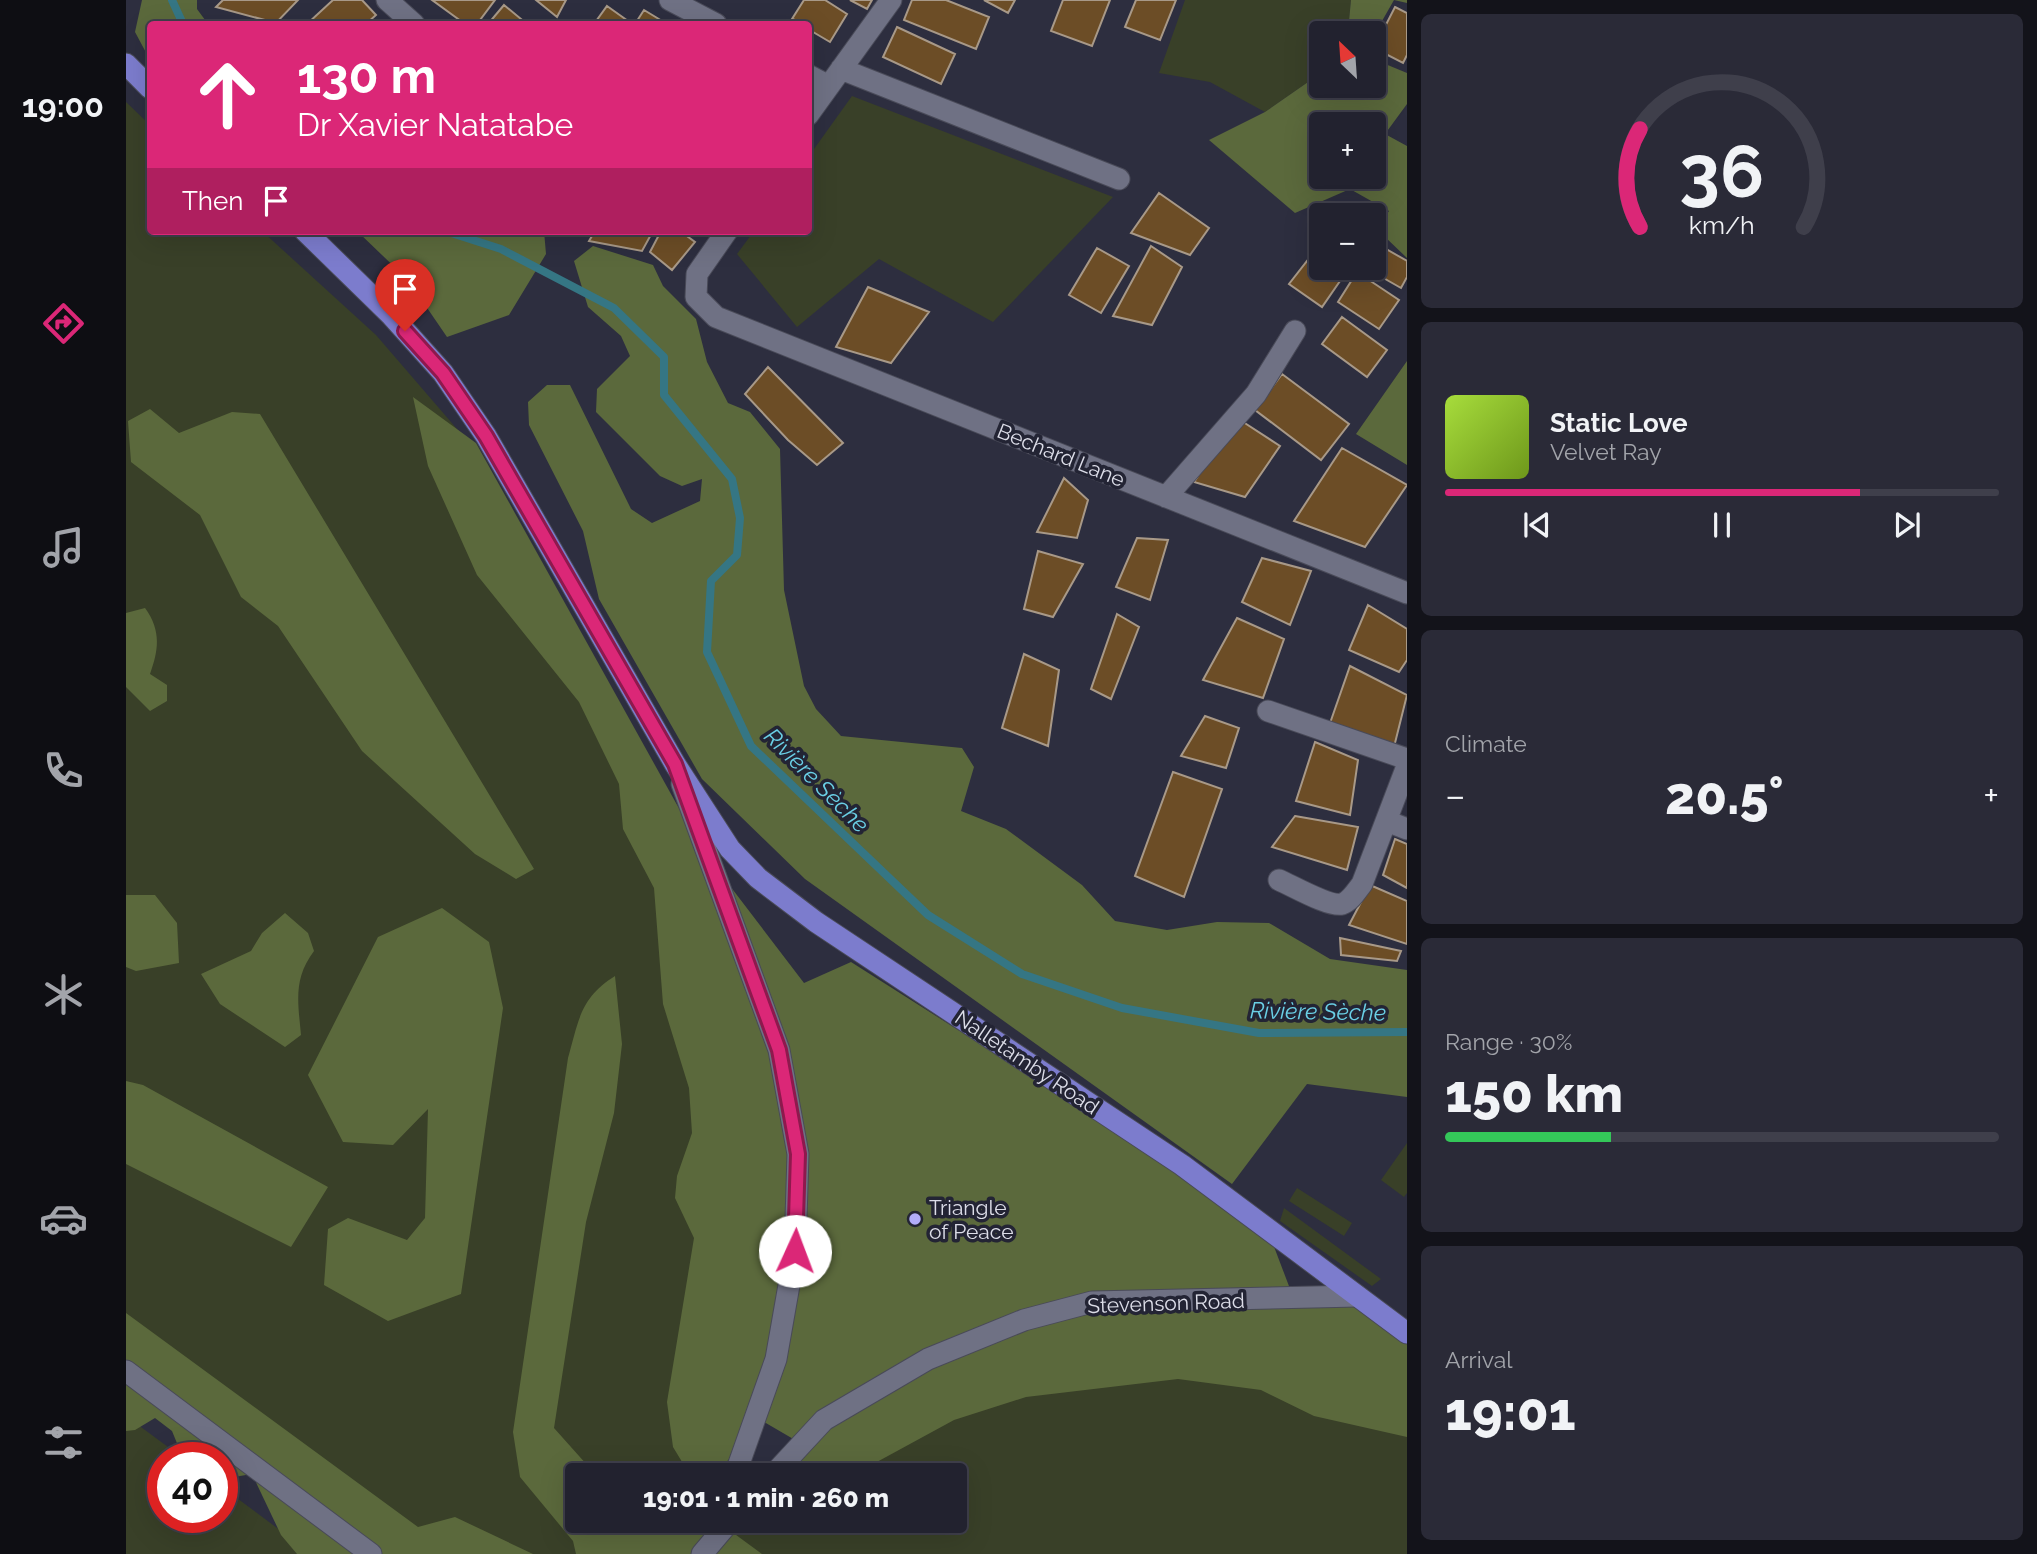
<!DOCTYPE html>
<html lang="en">
<head>
<meta charset="utf-8">
<style>
  :root { --surface:#22222f; --page:#2a2a37; --text:#f1f3f6; --muted:#a2a4aa; --line:#3f3f4b; --accent:#db2777 }
  body { margin:0; font-family:Raleway,sans-serif; background:var(--page); color:var(--text); height:100vh; display:flex; flex-direction:column; font-size:26px; white-space:nowrap }
  * { box-sizing:border-box; margin:0 }
  p { font-size:23px; color:var(--muted) }
  .icon { flex:none; width:38px; height:38px; fill:none; stroke:currentColor; stroke-width:2; stroke-linecap:round; stroke-linejoin:round }
  .map { position:relative; flex:1; overflow:hidden }
  .side { display:flex; flex-direction:column; gap:14px; padding:14px; background:#13131a; width:630px }
  .side>* { flex:none }
  .banner { position:absolute; left:21px; top:21px; width:665px; height:214px; border-radius:7px; box-shadow:0 7px 28px #0002,0 0 0 2px var(--line); background:#db2777; color:#fff; overflow:hidden }
  .needle { width:46px; rotate:335deg }
  .tools { position:absolute; left:1183px; top:21px; display:grid; gap:14px }
  .tools a { display:grid; place-items:center; width:77px; height:77px; border-radius:7px; background:var(--surface); box-shadow:0 7px 28px #0002,0 0 0 2px var(--line); font-size:35px }
  .speed { position:absolute; left:21px; top:1442px; display:flex; gap:14px; font-size:35px; font-weight:700; text-align:center }
  .speed>* { display:grid; place-content:center; width:91px; height:91px; border-radius:50%; background:var(--surface); box-shadow:0 7px 28px #0002,0 0 0 2px var(--line); line-height:1 }
  .speed .limit { border:10px solid #d22; background:#fff; color:#111 }
  .pin { position:absolute; display:grid; place-items:center; width:60px; height:60px; color:#fff; margin:-72px -30px; border-radius:50% 50% 50% 0; rotate:-45deg; box-shadow:0 0 7px #0007 }
  .pin .icon { rotate:45deg }
  .me { position:absolute; width:77px; margin:-38px; rotate:2deg; stroke-linejoin:round; filter:drop-shadow(0 0 5px #0008) }
  .turn { display:flex; align-items:center; gap:24px; height:147px; padding:0 35px; font-size:32px }
  .turn .icon { width:91px; height:91px; stroke-width:2.5 }
  .turn b { display:block; font-size:49px; line-height:60px }
  .then { display:flex; align-items:center; height:66px; padding:0 35px; background:#0003; gap:14px; font-size:26px }
  .big { font-size:52px; font-weight:800; line-height:1.1 }
  .side .card { flex:1; display:flex; flex-direction:column; justify-content:center; gap:10px; min-width:0; padding:0 24px; border-radius:10px; background:var(--page) }
  .side .dial { align-items:center; gap:0 }
  .dial svg { height:182px; overflow:visible; fill:none; stroke:var(--line); stroke-width:7; stroke-linecap:round; text-anchor:middle }
  .dial text { fill:var(--text); stroke:none }
  .song { display:flex; align-items:center; gap:21px }
  .cover { width:84px; height:84px; border-radius:10px; background:linear-gradient(135deg,hsl(80 70% 55%),hsl(80 70% 35%)) }
  .played { height:7px; border-radius:4px; background:linear-gradient(90deg,var(--accent) 75%,var(--line) 75%) }
  .keys { display:flex; justify-content:space-around; direction:ltr }
  .heat { display:flex; justify-content:space-between; align-items:center; font-size:38px; direction:ltr }
  .charge { height:10px; border-radius:5px; background:linear-gradient(90deg,#34c759 30%,var(--line) 0) }
  .trip { position:absolute; left:439px; top:1463px; width:402px; height:70px; border-radius:7px; background:var(--surface); box-shadow:0 7px 28px #0002,0 0 0 2px var(--line); font-weight:800; line-height:70px; text-align:center }
  main { display:flex; flex:1; min-height:0 }
  .tabs { display:flex; flex-direction:column; width:126px; justify-content:space-around; align-items:center; background:#0e0e13; color:var(--muted) }
  .tabs .icon { width:49px; height:49px }
  .tabs .active { color:var(--accent) }
  .tabs b { font-size:32px; color:var(--text) }
  .map>svg:first-child { display:block }
</style>
</head>
<body>
<main>
<nav class="tabs">
<b>19:00</b>
<svg class="icon active" aria-label="directions" viewBox="0 0 24 24"><path d="M12 3l9 9-9 9-9-9zM9 14v-3h6M13 9l2 2-2 2"/></svg>
<svg class="icon" aria-label="music" viewBox="0 0 24 24"><path d="M9 18V5l10-2v13"/><circle cx="6" cy="18" r="3"/><circle cx="16" cy="16" r="3"/></svg>
<svg class="icon" aria-label="phone" viewBox="0 0 24 24"><path d="M5 4h4l2 5-3 2q2 4 5 5l2-3 5 2v4C11 20 4 13 5 4z"/></svg>
<svg class="icon" aria-label="climate" viewBox="0 0 24 24"><path d="M12 3v18M4 7l16 10M4 17L20 7"/></svg>
<svg class="icon" aria-label="car" viewBox="0 0 24 24"><path d="M5 17H2v-5l4-1 3-4h7l3 4 3 1v5h-3M9 17h6M6 11h13"/><circle cx="7" cy="17" r="2"/><circle cx="17" cy="17" r="2"/></svg>
<svg class="icon" aria-label="filters" viewBox="0 0 24 24"><path d="M4 7h16M4 17h16"/><circle cx="9" cy="7" r="2"/><circle cx="15" cy="17" r="2"/></svg>
</nav>
<div class="map">
<svg width="1281" height="1554" viewBox="0 0 1281 1554">
  <rect width="100%" height="100%" fill="#2d2e3f"/>
  <path fill="#394028" d="M1059 0H1225L1222 31 1195 33 1185 80 1139 112 1084 82 1033 73Z
    M726 96 987 197 867 322 753 259 671 327 611 254 628 231H682L683 156Z
    M0 102 24 125V231H136L250 335 331 429 568 890 583 1459 604 1475H452V1521H830V1475H676L844 1367 1281 1362V1554H284L0 1343Z
    M1281 1143V1193L1278 1197 1255 1180Z
    M1171 1188 1226 1223 1218 1236 1163 1201Z
    M1158 1208 1255 1279 1246 1286 1154 1221Z
    M0 1416 57 1458H37V1517H96V1487L186 1554H0Z"/>
  <path fill="#5b693c" fill-rule="evenodd" d="M16 0H71V9L82 24H24V60L9 32Z
    M1225 0H1281V3L1268 0 1248 35 1217 33 1222 31Z
    M1195 42V86H1248V52L1253 56 1252 61 1281 73V104L1259 134 1281 146V258L1258 236 1248 239V233L1263 211 1224 189 1169 213 1083 140 1139 112 1185 80ZM1195 124H1248V177H1195Z
    M231 231H418L420 254 383 315 321 337 282 280Z
    M467 246 527 265 537 286 570 319 581 362 602 403 624 412 654 449 658 590 678 686 690 709 715 736 836 748 848 767 835 811 880 829 956 885 989 921 1041 930 1091 922 1143 923 1204 959 1281 970V1097L1181 1084 1106 1184 679 879 576 779 473 599 457 531 403 425 402 402 421 385H444L505 509 526 523 574 501 576 479 556 486 534 476 470 412 471 389 504 356 495 336 462 307 448 261Z
    M1281 361V465L1230 434Z
    M287 397 350 443 575 848 678 983 725 962 1048 1167 1147 1244 1166 1294 1236 1301 1281 1338V1437L1188 1416 1135 1390 1052 1379 900 1397 828 1420 749 1463 737 1475H652L669 1440 633 1419 591 1475H564L547 1447 541 1402 568 1238 549 1198 551 1176 566 1133 563 1088 537 1004 528 888 497 829 493 784 453 702 351 575 302 466Z
    M24 409 53 433 106 412 134 414 408 869 390 879 349 854 236 751 152 626 115 597 74 515 5 462 2 421Z
    M19 608C35 630 33 649 24 674L41 685V701L24 711 0 687V613Z
    M0 895H29L51 923 53 963 10 971 0 967Z
    M316 908 363 942 377 1008 335 1294 262 1321 198 1285 202 1229 222 1218 281 1240 299 1218 302 1109 267 1145 217 1142 182 1075 252 937Z
    M159 913 182 933 188 951C167 979 172 1002 175 1035L159 1047 94 1004 75 974 125 951 136 933Z
    M489 976 496 1044 488 1113 460 1222 428 1428 470 1475H452V1521H591L636 1554H450L447 1541 394 1477 387 1432 442 1058C453 1020 454 998 489 976Z
    M0 1081 17 1085 202 1187 165 1247 0 1164Z
    M0 1313 292 1527 329 1517 407 1554H171L155 1535 126 1474 96 1479V1458H57L46 1431 29 1418 9 1430 0 1431Z"/>
  <g fill="none" stroke-linecap="round" stroke-linejoin="round">
    <path stroke="#357684" stroke-width="8" d="M46 0 57 24
      M319 231 375 249 488 308 538 357V395L606 479 614 518 611 555 585 581 581 652 625 746 802 915 896 974 996 1008 1133 1033 1281 1032"/>
  </g>
  <path fill="#6c4d26" stroke="#a89988" stroke-width="2" d="M97 0H172L150 23 90 7Z
    M207 0H236L250 15 240 24H181Z
    M306 0H369L351 24H339Z
    M410 0H440L431 17Z
    M678 0H699L721 14 704 42 682 29V24L666 19Z
    M724 0H746L741 9Z
    M786 0H820L863 17 850 49 778 20Z
    M858 0H889L882 13Z
    M937 0H984L966 46 925 31Z
    M1010 0H1050L1034 40 999 27Z
    M378 5 401 24H362Z
    M481 6 502 21 500 24H468Z
    M1269 7 1281 13V55L1277 63 1248 48Z
    M518 10 541 24H509Z
    M771 27 829 54 815 84 757 57Z
    M1033 193 1083 228 1064 255 1005 233Z
    M469 231H527L516 251 463 241Z
    M535 231H554L569 242 546 270 524 252Z
    M1248 242 1281 261V277L1275 288 1240 268H1248Z
    M1195 243V268H1223L1196 307 1163 284Z
    M1025 246 1056 267 1026 325 987 316Z
    M971 248 1003 266 975 313 943 295Z
    M1231 272 1273 300 1253 329 1212 302Z
    M742 287 803 312 765 363 710 347Z
    M1216 317 1261 350 1241 377 1196 344Z
    M642 367 717 443 691 465 662 440 619 394Z
    M1156 374 1223 424 1195 460 1129 410Z
    M1111 418 1154 446 1119 497 1068 482Z
    M1216 448 1281 485 1239 547 1168 521Z
    M938 478 962 500 951 538 911 532Z
    M1011 538 1042 540 1024 600 990 587Z
    M912 551 957 564 927 617 898 609Z
    M1136 558 1185 571 1164 625 1116 602Z
    M1242 605 1281 629V660L1273 672 1223 650Z
    M991 614 1013 627 985 699 965 689Z
    M1111 618 1158 639 1137 698 1077 680Z
    M898 654 933 670 922 746 876 728Z
    M1224 666 1281 695 1268 747 1203 726Z
    M1079 716 1113 728 1100 768 1055 756Z
    M1189 742 1232 760 1224 815 1170 801Z
    M1047 772 1096 789 1058 897 1009 876Z
    M1169 816 1232 827 1221 870 1146 847Z
    M1269 839 1281 844V888L1257 875Z
    M1244 885 1281 901V944L1223 925Z
    M1214 938 1275 951 1271 961 1215 955Z"/>
  <g fill="none" stroke-linecap="round" stroke-linejoin="round">
    <g stroke="#494a58" stroke-width="23">
      <path id="minor" d="M261 0 288 24
        M544 0 590 24
        M715 69 993 179
        M682 75 703 86
        M682 115 765 0
        M601 231 571 274 570 297 590 317 1281 593
        M1040 497 1130 394 1169 331
        M1142 711 1281 759
        M556 784 653 1050 672 1154 669 1251 650 1359 609 1475
        M1261 821 1281 829
        M1153 880C1167 886 1203 907 1216 904 1225 901 1231 890 1236 884L1281 766
        M0 1371 245 1554
        M647 1475 698 1420 802 1359 898 1320 966 1302 1231 1296
        M576 1554 604 1521"/>
    </g>
    <g stroke="#494a58" stroke-width="23">
      <path id="major" d="M0 64 24 88
        M179 231 265 315 317 373 360 436 549 764 604 849 632 878 690 922 1056 1165 1281 1333"/>
    </g>
    <use href="#minor" stroke="#6f7184" stroke-width="21"/>
    <use href="#major" stroke="#7c7ccd" stroke-width="21"/>
  </g>
  <g fill="none" stroke-linecap="round" stroke-linejoin="round">
    <g stroke="#8e194d" stroke-width="18">
      <path id="route" d="M279 331 317 373 360 436 549 764 653 1050 672 1154 669 1251"/>
    </g>
    <use href="#route" stroke="#db2777" stroke-width="12"/>
  </g>
  <circle fill="#b2adf9" stroke="#232434" stroke-width="2.5" cx="789" cy="1219" r="7"/>
  <g text-anchor="middle" dominant-baseline="central" stroke-width="7" stroke-linejoin="round" paint-order="stroke">
    <g font-size="21" fill="#dcdde8" stroke="#232434">
      <text transform="translate(935 455) rotate(22)">Bechard Lane</text>
      <text transform="translate(901 1062) rotate(34)">Nalletamby Road</text>
      <text transform="translate(1040 1303) rotate(-2)">Stevenson Road</text>
    </g>
    <g font-size="21" fill="#dcdde8" stroke="#232434" text-anchor="start">
      <text x="803" y="1207">Triangle<tspan x="803" dy="24">of Peace</tspan></text>
    </g>
    <g font-size="23" font-style="italic" fill="#6acfe5" stroke="#232434">
      <text transform="translate(691 780) rotate(45)">Rivière Sèche</text>
      <text transform="translate(1192 1011) rotate(1)">Rivière Sèche</text>
    </g>
  </g>
</svg>
<div class="tools">
<a><svg class="needle" viewBox="-14 -14 28 28"><path d="M0-13l5 13h-10z" fill="#e53935"/><path d="M0 13l5-13h-10z" fill="#a2a4aa"/></svg></a>
<a>+</a>
<a>−</a>
</div>
<div class="speed"><div class="limit">40</div></div>
<div class="pin" style="left:279px;top:331px;background:#d93025"><svg class="icon" aria-label="arrive" viewBox="0 0 24 24"><path d="M6 21V4h12l-3 4 3 4H6"/></svg></div>
<svg class="me" style="left:669px;top:1251px" viewBox="-20 -20 40 40"><circle r="19" fill="#fff"/><path d="M0-13L10 11 0 6-10 11z" fill="#db2777"/></svg>
<div class="trip">19:01 · 1 min · 260 m</div>
<div class="banner">
<div class="turn"><svg class="icon" aria-label="ahead" viewBox="0 0 24 24"><path d="M12 20V5M6 11l6-6 6 6"/></svg><div><b>130 m</b>Dr Xavier Natatabe</div></div>
<div class="then">Then<svg class="icon" aria-label="arrive" viewBox="0 0 24 24"><path d="M6 21V4h12l-3 4 3 4H6"/></svg></div>
</div>
</div>
<section class="side">
<div class="card dial"><svg viewBox="0 0 100 80">
<path d="M14 69A42 42 0 1 1 86 69"/>
<path d="M14 69A42 42 0 0 1 14 26" stroke="#db2777"/>
<text x="50" y="56" font-size="32" font-weight="700">36</text>
<text x="50" y="72" font-size="11">km/h</text>
</svg></div>
<div class="card">
<div class="song"><i class="cover"></i><div><b>Static Love</b><p>Velvet Ray</p></div></div>
<div class="played"></div>
<div class="keys"><svg class="icon" aria-label="previous" viewBox="0 0 24 24"><path d="M18 5L8 12l10 7zM5 5v14"/></svg><svg class="icon" aria-label="pause" viewBox="0 0 24 24"><path d="M8 5v14M16 5v14"/></svg><svg class="icon" aria-label="next" viewBox="0 0 24 24"><path d="M6 5l10 7-10 7zM19 5v14"/></svg></div>
</div>
<div class="card"><p>Climate</p>
<div class="heat"><a>−</a><b class="big">20.5°</b><a>+</a></div>
</div>
<div class="card"><p>Range · 30%</p><b class="big">150 km</b><div class="charge"></div></div>
<div class="card"><p>Arrival</p><b class="big">19:01</b></div>
</section>
</main>
</body>
</html>
